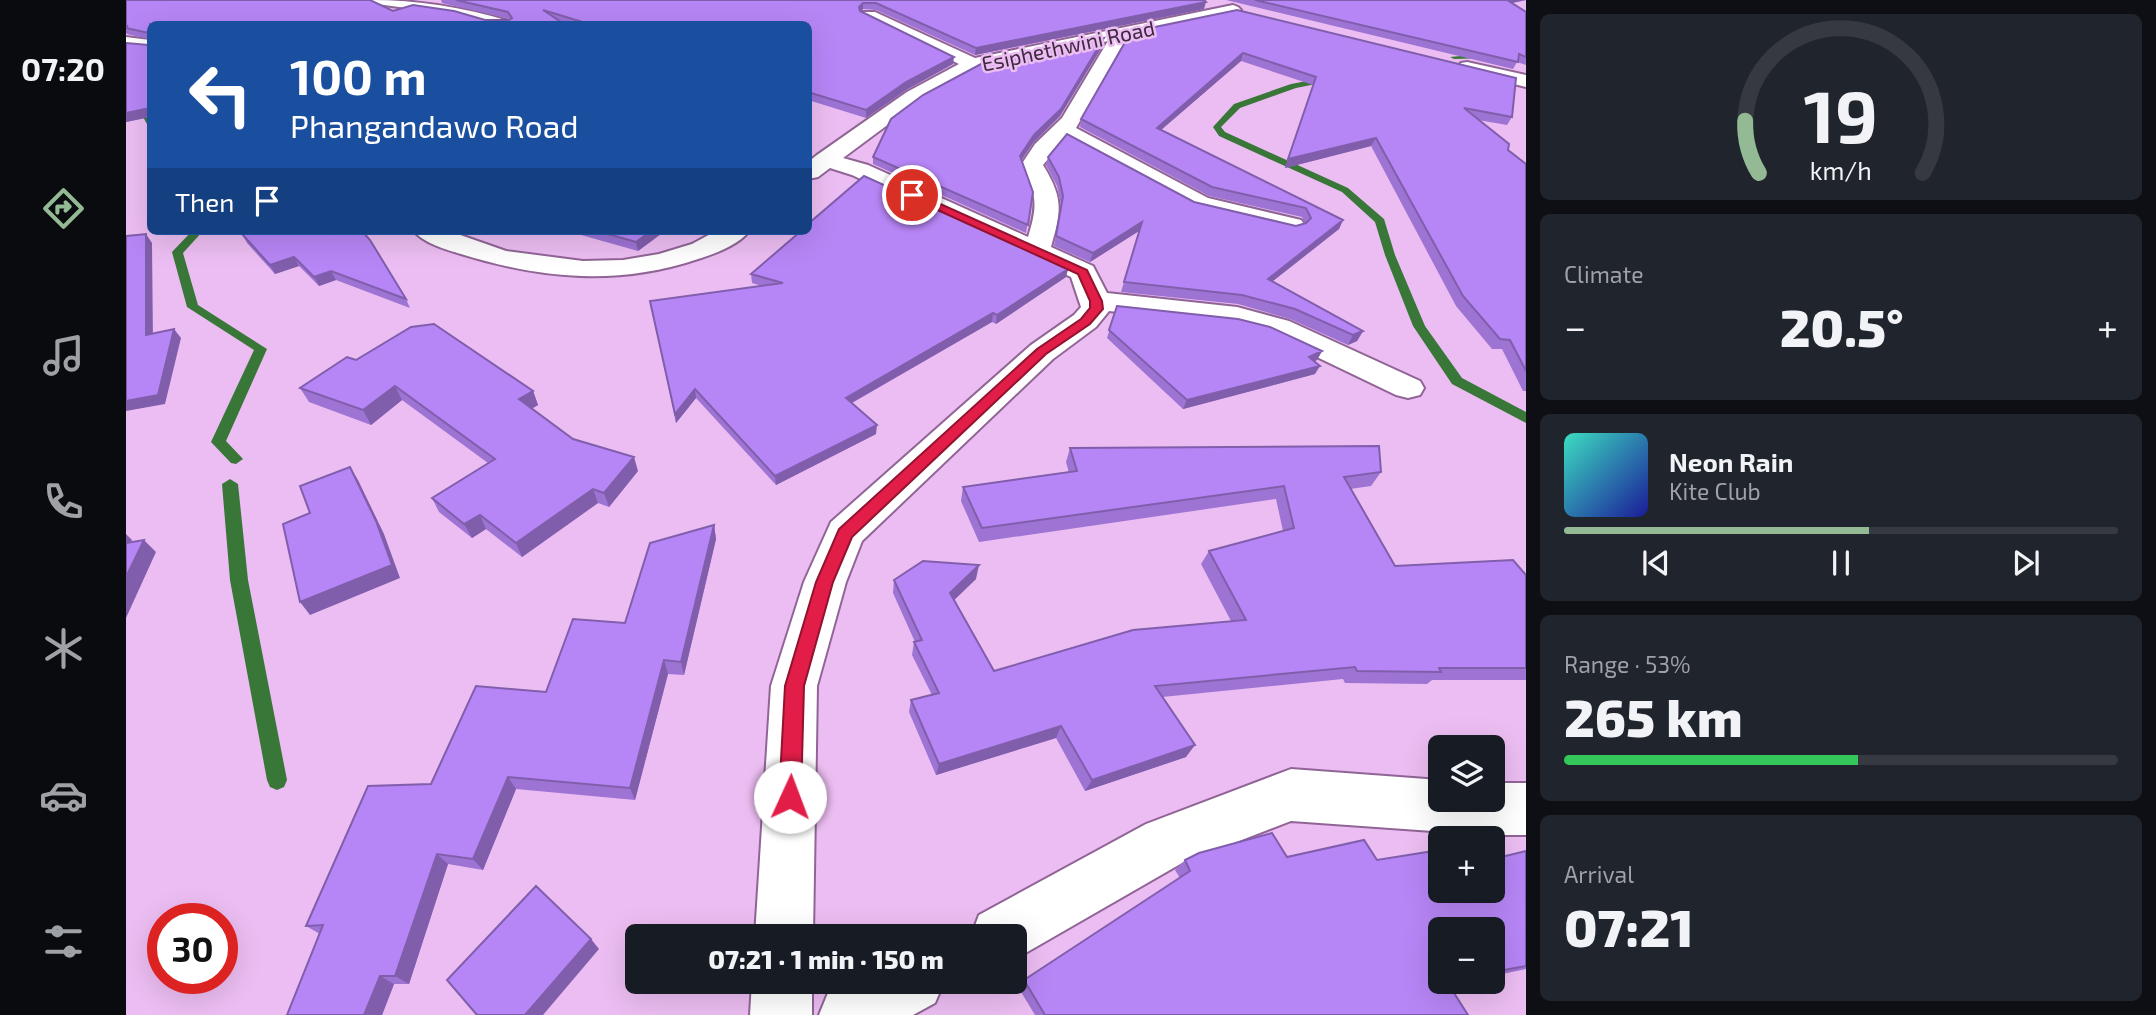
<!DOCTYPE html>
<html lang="en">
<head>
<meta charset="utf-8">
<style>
  :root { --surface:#171b24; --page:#20242c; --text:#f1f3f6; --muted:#9ea1a6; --line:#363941; --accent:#93ba95 }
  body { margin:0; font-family:"Exo 2",sans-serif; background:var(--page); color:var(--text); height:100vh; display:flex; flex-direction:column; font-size:26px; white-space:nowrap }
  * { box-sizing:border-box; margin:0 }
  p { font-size:23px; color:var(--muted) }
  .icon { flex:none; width:38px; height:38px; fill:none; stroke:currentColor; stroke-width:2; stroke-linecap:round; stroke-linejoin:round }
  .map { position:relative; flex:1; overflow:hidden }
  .sheet { display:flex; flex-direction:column; gap:14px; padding:14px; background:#0d0f14; width:630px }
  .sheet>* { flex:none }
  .top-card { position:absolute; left:21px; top:21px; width:665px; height:214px; border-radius:10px; box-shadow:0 7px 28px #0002; background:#1a4fa0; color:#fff; overflow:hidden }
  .controls { position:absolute; left:1302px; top:735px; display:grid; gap:14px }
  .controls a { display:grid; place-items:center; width:77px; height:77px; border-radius:10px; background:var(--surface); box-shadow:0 7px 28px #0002; font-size:35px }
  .speed { position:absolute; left:21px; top:903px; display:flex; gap:14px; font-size:35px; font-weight:700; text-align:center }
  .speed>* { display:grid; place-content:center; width:91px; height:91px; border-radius:50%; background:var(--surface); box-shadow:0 7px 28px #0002; line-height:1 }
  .speed .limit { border:10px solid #d22; background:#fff; color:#111 }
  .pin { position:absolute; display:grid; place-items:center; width:60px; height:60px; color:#fff; margin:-30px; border:4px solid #fff; border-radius:50%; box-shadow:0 2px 7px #0007 }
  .me { position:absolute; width:77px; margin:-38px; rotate:2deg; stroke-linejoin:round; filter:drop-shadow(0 0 5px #0008) }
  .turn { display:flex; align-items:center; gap:24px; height:147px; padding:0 28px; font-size:32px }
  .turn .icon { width:91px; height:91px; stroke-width:2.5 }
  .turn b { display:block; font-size:49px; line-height:60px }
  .then { display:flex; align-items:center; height:66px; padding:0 28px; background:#0003; gap:14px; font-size:26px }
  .big { font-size:52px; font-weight:800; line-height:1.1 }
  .sheet .card { flex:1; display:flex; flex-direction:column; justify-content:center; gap:10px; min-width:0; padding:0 24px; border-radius:10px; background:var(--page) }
  .sheet .dial { align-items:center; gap:0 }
  .dial svg { height:182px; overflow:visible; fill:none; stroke:var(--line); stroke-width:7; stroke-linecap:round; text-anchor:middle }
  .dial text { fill:var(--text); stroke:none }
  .song { display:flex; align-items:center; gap:21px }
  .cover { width:84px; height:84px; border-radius:10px; background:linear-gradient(135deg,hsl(170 70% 55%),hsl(240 70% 35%)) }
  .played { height:7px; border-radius:4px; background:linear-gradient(90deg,var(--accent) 55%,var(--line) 55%) }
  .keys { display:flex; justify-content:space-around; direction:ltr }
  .heat { display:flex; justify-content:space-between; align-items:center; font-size:38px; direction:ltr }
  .charge { height:10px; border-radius:5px; background:linear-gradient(90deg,#34c759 53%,var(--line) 0) }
  .trip { position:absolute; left:499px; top:924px; width:402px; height:70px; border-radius:10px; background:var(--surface); box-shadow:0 7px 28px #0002; font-weight:800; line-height:70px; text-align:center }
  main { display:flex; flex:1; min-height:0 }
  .tab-bar { display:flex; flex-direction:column; width:126px; justify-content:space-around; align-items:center; background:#090b0e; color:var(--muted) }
  .tab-bar .icon { width:49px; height:49px }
  .tab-bar .current { color:var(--accent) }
  .tab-bar b { font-size:32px; color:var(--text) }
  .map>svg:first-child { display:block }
</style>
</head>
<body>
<main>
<nav class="tab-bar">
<b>07:20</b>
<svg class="icon current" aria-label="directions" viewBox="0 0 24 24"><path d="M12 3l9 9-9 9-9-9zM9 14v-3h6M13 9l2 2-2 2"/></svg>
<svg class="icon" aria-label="music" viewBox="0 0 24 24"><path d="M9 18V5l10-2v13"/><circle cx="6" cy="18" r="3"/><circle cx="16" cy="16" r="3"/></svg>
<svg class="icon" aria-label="phone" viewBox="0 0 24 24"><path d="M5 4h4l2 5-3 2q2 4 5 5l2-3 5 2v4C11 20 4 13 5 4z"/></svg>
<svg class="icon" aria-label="climate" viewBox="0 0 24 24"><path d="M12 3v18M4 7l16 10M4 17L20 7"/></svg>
<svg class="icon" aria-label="car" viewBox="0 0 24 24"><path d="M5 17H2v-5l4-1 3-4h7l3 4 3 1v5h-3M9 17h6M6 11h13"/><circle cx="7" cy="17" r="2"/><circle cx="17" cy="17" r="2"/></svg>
<svg class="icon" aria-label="filters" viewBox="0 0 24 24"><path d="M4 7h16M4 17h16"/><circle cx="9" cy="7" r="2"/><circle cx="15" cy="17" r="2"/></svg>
</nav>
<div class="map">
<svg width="1400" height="1015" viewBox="0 0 1400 1015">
  <rect width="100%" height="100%" fill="#ecbdf2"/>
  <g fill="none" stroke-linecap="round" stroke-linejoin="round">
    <path fill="#397738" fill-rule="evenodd" d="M1356 54 1359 58 1328 59 1324 57Z
      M1202 77 1205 81 1170 88 1114 108 1095 127 1099 132 1222 188 1258 219 1269 255 1299 326 1336 378 1400 412V423L1326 384 1287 326 1259 255 1249 222 1216 192 1093 136 1087 127 1108 104 1165 84Z
      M0 97 15 99 24 116V124H21L9 103 0 101Z
      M66 231H77L57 253 72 305 141 349 100 441 117 459 110 464 105 463 85 442 128 350 61 307 46 252Z
      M104 479 112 484 122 580 161 780 158 787 151 790 144 787 141 780 104 580 96 484Z"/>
    <g stroke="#906596" stroke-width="4">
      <path id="street" d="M244 0C292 0 336 7 383 21L385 24H362L331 15 251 4Z
        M1107 5 1112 7 1115 10 1112 13 1001 37 950 128 1082 198 1175 220 1179 225 1175 230 1166 233 1065 208 939 139 917 165C938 199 935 211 925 247L967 266 981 293 1111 307 1163 321 1294 381 1298 388 1294 395 1282 398 1270 395 1141 333 1109 325 983 311 970 327 927 359 736 541 720 582 691 686 687 936H629L645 686 678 582 705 522 905 345 948 315 955 307 945 277 726 175 704 168 692 177 682 179V162L691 155 781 92 833 64 735 15 737 12H749L849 58ZM982 41 936 118 909 144 895 165C911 194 912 205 902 237L742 165 717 158 795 100 853 68Z
        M0 37 24 40V50L0 47Z
        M1341 62 1400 75V87L1335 71 1332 67 1335 63Z
        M288 231H323L380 251 457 261 497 260 533 254 566 244 590 231H623C613 245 588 254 572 259 492 286 415 279 335 254 321 250 297 243 288 231Z
        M1165 769 1314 780V800H1367V783H1400V835H1363L1165 821 1056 863 889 959V936H845L853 915 1020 824Z
        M626 982H686V1015H624Z
        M725 982H818L809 1003 787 1015H693L702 993Z"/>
    </g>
    <use href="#street" fill="#fff" fill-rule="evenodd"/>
  </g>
  <path fill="#9d73d4" d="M0 0 267 11 359 20 384 19 316 3 315 0H1078V9L849 55 750 10 737 9 735 11 827 64 780 90 740 118 682 100V24H442L434 22 24 24V117L0 122V43L22 45V39L1 34 0 33Z
    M1100 0H1400L1386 3 1400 12V65L1391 62 1387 69Z
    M1111 10 1386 117 1381 125 1352 120 1382 150 1400 164V391H1397L1376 349H1366L1330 306 1245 146 1159 168 1187 85 1115 61 1035 130 1217 220 1213 229 1147 281 1237 331 1231 341 1222 345 1164 319 1112 304 995 292 1013 231 964 262 928 246 935 205 931 186 920 165 922 157 1068 202 1170 226 1179 224 1176 217 1083 196 954 127 955 119Z
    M978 38 977 45 934 116 907 143 895 160 907 192 900 233 747 164V157Z
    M441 231H539L512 251Z
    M116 234H208L280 299 284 308 210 280 193 286 173 266 149 274 121 243Z
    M942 269 940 277 870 324 866 322 726 403 750 434 650 485 570 398 550 423 524 301 636 286 626 283 625 274Z
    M991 306 1196 351 1191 360 1188 361 1189 374 1057 409 981 338Z
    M230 360 407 391 412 405 406 408 447 439 512 471 483 507 472 503 396 557 360 529 346 538 313 512 306 498 362 463 276 400 245 425 183 402 174 388Z
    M944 448 1255 472 1245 486 1224 489 1269 566 1400 575V680H1306L1301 684 1219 683 1217 679 1036 697 1060 757 959 791 930 738 810 775 783 712 785 700 806 695 786 655 788 642H789L767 593 768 580 850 579 828 600 868 671 1105 621 1075 564 1083 551 1157 531 1150 499 853 542 835 501 837 487 943 473 940 462Z
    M588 525 590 539 558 675 542 674 509 800 390 789 357 870 322 864 283 984H268L256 1015H161L194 934 180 926 420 692 499 623Z
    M1400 851V969L1367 976V929L1314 982H1336L1323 984 1342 1015H909L892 987 898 980 1054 878 1049 870 1059 860 1161 857 1251 860 1367 859Z"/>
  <path fill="#805eac" d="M1378 0H1400L1376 5Z
    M1080 2 1078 9 849 55 850 48Z
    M737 3V9L733 14V7Z
    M978 38 977 45 934 116 907 143 893 164 894 156 908 135Z
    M1117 53 1115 61 1028 136 1031 128Z
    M828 57 827 64 780 90 740 118V110L780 82Z
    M24 108V117L0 122V113Z
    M1250 138 1245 146 1159 168 1162 159Z
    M1217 220 1213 229 1138 288 1142 279Z
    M1016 222 1013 231 964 262 967 253Z
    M525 231H539L512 251 510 242Z
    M20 234 26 243 27 344 20 335Z
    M168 257 173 266 149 274 144 265Z
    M942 269 940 277 870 324 871 315Z
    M205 271 210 280 193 286 188 277Z
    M867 313 866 322 720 406V398Z
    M48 329 55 338 39 404 0 411V401Z
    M1237 331 1231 341 1222 345 1227 335Z
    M1196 351 1191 360 1178 366 1183 357Z
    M1194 366 1189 374 1057 409 1061 400Z
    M269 386 276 400 245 425 237 410Z
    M569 389 570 398 550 423 549 414Z
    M407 391 412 405 399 413 393 399Z
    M751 425 750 434 650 485 649 476Z
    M508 457 512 471 483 507 478 493Z
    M224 467 232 480 258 534 274 578 184 615 174 602Z
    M467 489 472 503 396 557 390 543Z
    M354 515 360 529 346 538 338 524Z
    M588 525 590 539 558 675 555 662Z
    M0 534 6 540 0 553Z
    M18 540 30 552 0 618V577Z
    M853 565 850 579 822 606 824 593Z
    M538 660 542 674 509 800 504 788Z
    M935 726 930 738 810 775 813 764Z
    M1069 745 1060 757 959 791 966 780Z
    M382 777 390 789 357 870 347 859Z
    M311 854 322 864 283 984 269 976Z
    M465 939 473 949 417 1015H399Z
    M254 976 268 984 256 1015H238Z"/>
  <path fill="#b786f6" stroke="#805eac" stroke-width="2" d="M0 0H244L267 11 287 5 328 11 359 20H383L386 18 382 12 330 0H1078L1080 2 850 48 750 3H737L733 7 734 11 828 57 780 82 740 110 682 92V24H463L417 10 438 24H24V108L0 113V43L22 45 23 33 0 28V27L2 26H0Z
    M1129 0H1381L1400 12V57L1393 54 1392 62Z
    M1111 10 1390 78 1386 117 1338 108 1383 144 1382 150 1400 164V371L1384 340 1374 339 1337 296 1250 138 1162 159 1190 77 1117 53 1031 128 1217 220 1142 279 1237 331 1227 335 1169 309 1116 295 998 282 1016 222 967 253 930 236 937 196 933 177 922 157 941 134 1068 202 1170 226 1180 223 1185 218 1180 208 1086 187 955 119 1005 32Z
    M978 38 935 109 908 135 894 156 907 192 902 225 747 157 765 119 797 95 855 64Z
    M738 176 942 269 871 315 867 313 720 398 751 425 649 476 569 389 549 414 524 301 657 283 625 274 675 231H682V224Z
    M115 231H207L208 234 217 231H236L244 240 280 299 205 271 188 277 168 257 144 265 116 234Z
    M471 231H525L510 242Z
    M20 234V335L48 329 32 395 0 401V236Z
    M991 306 1112 319 1144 327 1196 351 1183 357 1194 366 1061 400 983 330Z
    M308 324 407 391 393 399 447 439 508 457 478 493 467 489 390 543 354 515 338 524 306 498 369 459 269 386 237 410 174 388 221 357 230 360 285 327Z
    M1253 446 1255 472 1218 477 1269 566 1387 560 1400 575V668H1313L1315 672 1231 671 1229 667 1029 686 1069 745 966 780 935 726 813 764 785 700 813 693 788 642 796 640 768 580 797 561 853 565 824 593 868 671 1007 630 1120 620 1083 551 1168 528 1158 486 856 528 837 487 951 471 944 448Z
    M224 467 250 521 266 565 174 602 157 524 184 513 174 486Z
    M588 525 555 662 538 660 504 788 382 777 347 859 311 854 269 976H254L238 1015H161L197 925 180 926 242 786 305 784 350 686 420 692 447 619 499 623 524 543Z
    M18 540 0 577V543Z
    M1146 833 1161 857 1238 840 1251 860 1314 850V891H1367V858V859L1400 851V966L1367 972V929H1314V982H1321L1342 1015H919L898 980 1064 871 1059 860 1073 853Z
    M410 886 465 939 399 1015H351L321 980Z"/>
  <path fill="#e11d48" stroke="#92132f" stroke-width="2" d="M783 193H790L961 270 976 301 977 309 964 324 920 354 726 537 707 582 678 686 675 797 671 805 664 808 656 805 653 797 659 686 690 582 713 529 911 349 955 319 964 308V301L952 274 783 197Z"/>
  <g text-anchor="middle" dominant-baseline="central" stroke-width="5" stroke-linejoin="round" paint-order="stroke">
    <g font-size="21" fill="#3c293e" stroke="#ecbdf2">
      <text transform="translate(942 45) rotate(-12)">Esiphethwini Road</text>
    </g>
  </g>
</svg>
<div class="controls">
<a><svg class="icon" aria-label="layers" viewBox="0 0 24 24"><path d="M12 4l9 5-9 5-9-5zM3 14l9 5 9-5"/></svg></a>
<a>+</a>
<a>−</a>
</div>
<div class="speed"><div class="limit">30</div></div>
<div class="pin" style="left:786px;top:195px;background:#d93025"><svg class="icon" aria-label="arrive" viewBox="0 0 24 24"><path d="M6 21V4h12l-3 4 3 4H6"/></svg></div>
<svg class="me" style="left:664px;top:797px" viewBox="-20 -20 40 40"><circle r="19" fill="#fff"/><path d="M0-13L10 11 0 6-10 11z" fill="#e11d48"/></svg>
<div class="trip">07:21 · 1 min · 150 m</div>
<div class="top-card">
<div class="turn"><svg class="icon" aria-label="left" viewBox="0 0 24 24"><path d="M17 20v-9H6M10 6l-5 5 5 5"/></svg><div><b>100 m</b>Phangandawo Road</div></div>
<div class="then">Then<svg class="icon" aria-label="arrive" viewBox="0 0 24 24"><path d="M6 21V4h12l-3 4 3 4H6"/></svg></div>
</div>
</div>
<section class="sheet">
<div class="card dial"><svg viewBox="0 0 100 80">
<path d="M14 69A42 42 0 1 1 86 69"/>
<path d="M14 69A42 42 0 0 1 8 46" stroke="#93ba95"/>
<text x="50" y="56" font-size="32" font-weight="700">19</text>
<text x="50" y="72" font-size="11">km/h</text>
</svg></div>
<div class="card"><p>Climate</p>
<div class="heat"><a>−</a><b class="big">20.5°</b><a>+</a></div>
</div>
<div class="card">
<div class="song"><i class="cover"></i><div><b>Neon Rain</b><p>Kite Club</p></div></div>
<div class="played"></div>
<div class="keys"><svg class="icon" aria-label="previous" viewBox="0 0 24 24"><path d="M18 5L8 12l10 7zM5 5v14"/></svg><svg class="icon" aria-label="pause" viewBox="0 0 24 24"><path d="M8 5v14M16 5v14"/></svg><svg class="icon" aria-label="next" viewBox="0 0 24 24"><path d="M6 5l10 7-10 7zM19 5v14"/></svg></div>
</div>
<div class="card"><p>Range · 53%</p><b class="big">265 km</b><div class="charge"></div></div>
<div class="card"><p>Arrival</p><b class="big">07:21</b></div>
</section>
</main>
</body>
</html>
